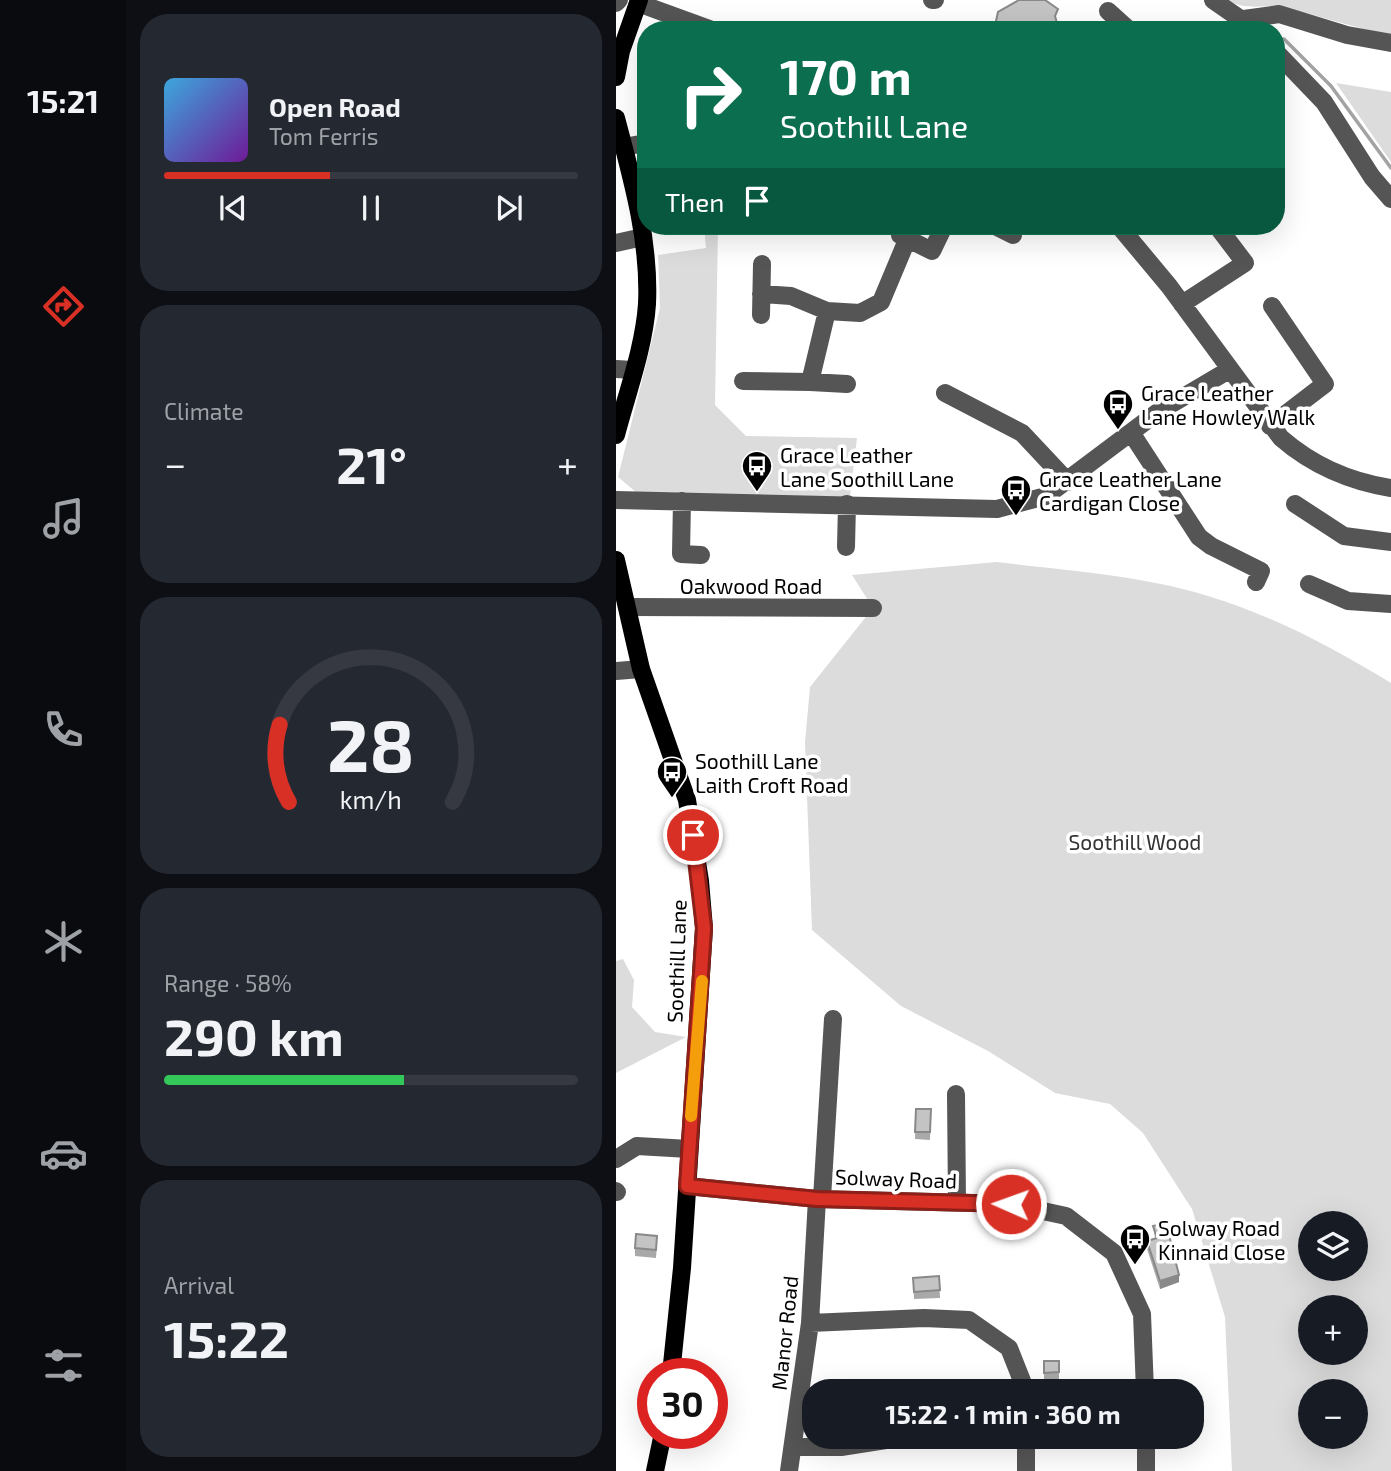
<!DOCTYPE html>
<html lang="en">
<head>
<meta charset="utf-8">
<style>
  :root { --surface:#171b24; --page:#242831; --text:#f1f3f6; --muted:#9ea1a6; --line:#363941; --accent:#d93025 }
  body { margin:0; font-family:"Exo 2",sans-serif; background:var(--page); color:var(--text); height:100vh; display:flex; flex-direction:column; font-size:26px; white-space:nowrap }
  * { box-sizing:border-box; margin:0 }
  p { font-size:23px; color:var(--muted) }
  .icon { flex:none; width:38px; height:38px; fill:none; stroke:currentColor; stroke-width:2; stroke-linecap:round; stroke-linejoin:round }
  .map { position:relative; flex:1; overflow:hidden }
  .details { display:flex; flex-direction:column; gap:14px; padding:14px; background:#0d0f14; width:490px }
  .details>* { flex:none }
  .top-card { position:absolute; left:21px; top:21px; width:648px; height:214px; border-radius:28px; box-shadow:0 7px 28px #0002; background:#0b6e4f; color:#fff; overflow:hidden }
  .tools { position:absolute; left:682px; top:1211px; display:grid; gap:14px }
  .tools a { display:grid; place-items:center; width:70px; height:70px; border-radius:50%; background:var(--surface); box-shadow:0 7px 28px #0002; font-size:35px }
  .speed { position:absolute; left:21px; top:1358px; display:flex; gap:14px; font-size:35px; font-weight:700; text-align:center }
  .speed>* { display:grid; place-content:center; width:91px; height:91px; border-radius:50%; background:var(--surface); box-shadow:0 7px 28px #0002; line-height:1 }
  .speed .limit { border:10px solid #d22; background:#fff; color:#111 }
  .pin { position:absolute; display:grid; place-items:center; width:60px; height:60px; color:#fff; margin:-30px; border:4px solid #fff; border-radius:50%; box-shadow:0 2px 7px #0007 }
  .me { position:absolute; width:77px; margin:-38px; rotate:272deg; stroke-linejoin:round; filter:drop-shadow(0 0 5px #0008) }
  .turn { display:flex; align-items:center; gap:24px; height:147px; padding:0 28px; font-size:32px }
  .turn .icon { width:91px; height:91px; stroke-width:2.5 }
  .turn b { display:block; font-size:49px; line-height:60px }
  .then { display:flex; align-items:center; height:66px; padding:0 28px; background:#0003; gap:14px; font-size:26px }
  .big { font-size:52px; font-weight:700; line-height:1.1 }
  .details .widget { flex:1; display:flex; flex-direction:column; justify-content:center; gap:10px; min-width:0; padding:0 24px; border-radius:28px; background:var(--page) }
  .details .dial { align-items:center; gap:0 }
  .dial svg { height:182px; overflow:visible; fill:none; stroke:var(--line); stroke-width:7; stroke-linecap:round; text-anchor:middle }
  .dial text { fill:var(--text); stroke:none }
  .song { display:flex; align-items:center; gap:21px }
  .cover { width:84px; height:84px; border-radius:10px; background:linear-gradient(135deg,hsl(200 70% 55%),hsl(280 70% 35%)) }
  .played { height:7px; border-radius:4px; background:linear-gradient(90deg,var(--accent) 40%,var(--line) 40%) }
  .keys { display:flex; justify-content:space-around; direction:ltr }
  .heat { display:flex; justify-content:space-between; align-items:center; font-size:38px; direction:ltr }
  .charge { height:10px; border-radius:5px; background:linear-gradient(90deg,#34c759 58%,var(--line) 0) }
  .trip { position:absolute; left:186px; top:1379px; width:402px; height:70px; border-radius:28px; background:var(--surface); box-shadow:0 7px 28px #0002; font-weight:700; line-height:70px; text-align:center }
  main { display:flex; flex:1; min-height:0 }
  .menu { display:flex; flex-direction:column; width:126px; justify-content:space-around; align-items:center; background:#090b0e; color:var(--muted) }
  .menu .icon { width:49px; height:49px }
  .menu .current { color:var(--accent) }
  .menu b { font-size:32px; color:var(--text) }
  .map>svg:first-child { display:block }
</style>
</head>
<body>
<main>
<nav class="menu">
<b>15:21</b>
<svg class="icon current" aria-label="directions" viewBox="0 0 24 24"><path d="M12 3l9 9-9 9-9-9zM9 14v-3h6M13 9l2 2-2 2"/></svg>
<svg class="icon" aria-label="music" viewBox="0 0 24 24"><path d="M9 18V5l10-2v13"/><circle cx="6" cy="18" r="3"/><circle cx="16" cy="16" r="3"/></svg>
<svg class="icon" aria-label="phone" viewBox="0 0 24 24"><path d="M5 4h4l2 5-3 2q2 4 5 5l2-3 5 2v4C11 20 4 13 5 4z"/></svg>
<svg class="icon" aria-label="climate" viewBox="0 0 24 24"><path d="M12 3v18M4 7l16 10M4 17L20 7"/></svg>
<svg class="icon" aria-label="car" viewBox="0 0 24 24"><path d="M5 17H2v-5l4-1 3-4h7l3 4 3 1v5h-3M9 17h6M6 11h13"/><circle cx="7" cy="17" r="2"/><circle cx="17" cy="17" r="2"/></svg>
<svg class="icon" aria-label="filters" viewBox="0 0 24 24"><path d="M4 7h16M4 17h16"/><circle cx="9" cy="7" r="2"/><circle cx="15" cy="17" r="2"/></svg>
</nav>
<section class="details">
<div class="widget">
<div class="song"><i class="cover"></i><div><b>Open Road</b><p>Tom Ferris</p></div></div>
<div class="played"></div>
<div class="keys"><svg class="icon" aria-label="previous" viewBox="0 0 24 24"><path d="M18 5L8 12l10 7zM5 5v14"/></svg><svg class="icon" aria-label="pause" viewBox="0 0 24 24"><path d="M8 5v14M16 5v14"/></svg><svg class="icon" aria-label="next" viewBox="0 0 24 24"><path d="M6 5l10 7-10 7zM19 5v14"/></svg></div>
</div>
<div class="widget"><p>Climate</p>
<div class="heat"><a>−</a><b class="big">21°</b><a>+</a></div>
</div>
<div class="widget dial"><svg viewBox="0 0 100 80">
<path d="M14 69A42 42 0 1 1 86 69"/>
<path d="M14 69A42 42 0 0 1 10 35" stroke="#d93025"/>
<text x="50" y="56" font-size="32" font-weight="700">28</text>
<text x="50" y="72" font-size="11">km/h</text>
</svg></div>
<div class="widget"><p>Range · 58%</p><b class="big">290 km</b><div class="charge"></div></div>
<div class="widget"><p>Arrival</p><b class="big">15:22</b></div>
</section>
<div class="map">
<svg width="775" height="1471" viewBox="0 0 775 1471">
  <rect width="100%" height="100%" fill="#fff"/>
  <path fill="#dcdcdc" fill-rule="evenodd" d="M611 0H775V35C739 28 705 16 669 8 647 3 633 12 611 0Z
    M720 83 775 92V162Z
    M88 226H112L102 227 99 405 130 436 241 438 234 497 21 493 2 477 44 308 42 255 90 248Z
    M381 562C451 571 524 575 592 596 658 616 717 648 775 683V1471H616L609 1317 576 1209 527 1133 494 1104 439 1093 372 1051 285 1006 196 930 189 742 194 687 257 608 236 575ZM695 1223H740V1269H695ZM695 1307H740V1353H695ZM695 1391H740V1437H695Z
    M7 959 18 980 16 1007 39 1032 70 1037 0 1073V961Z"/>
  <g fill="none" stroke-linecap="round" stroke-linejoin="round">
    <path stroke="#a3a3a3" stroke-width="3.5" d="M668 39 715 86 775 168"/>
    <path stroke="#555" stroke-width="18" d="M316 0H319
      M597 0 636 27
      M0 3 3 0
      M22 3 96 30
      M492 11 513 30
      M628 19 663 14 731 35 775 43
      M660 52 708 102 756 177 775 199
      M7 147 30 143
      M283 226 284 235 316 251 328 226
      M379 226 397 235
      M503 226 553 286 665 438C696 465 735 482 775 488
      M0 243 27 237
      M145 294 175 296 211 311 244 313 265 302 291 240
      M566 304 629 263 601 226
      M145 315 146 264
      M0 369 17 370
      M127 381 194 382 211 311
      M194 382 231 384
      M329 393 406 433 452 482
      M654 426 709 384 656 306
      M516 434 583 537 595 546 645 571 640 582
      M0 500 381 509 430 496 542 412 613 370
      M66 501 65 554 85 555
      M679 504 728 536 775 542
      M230 547 231 504
      M693 584 732 601 775 604
      M13 607 257 608
      M0 671 25 669
      M340 1094 341 1202
      M0 1159 21 1146 73 1149
      M71 1186 201 1199 395 1204 450 1216 498 1253 526 1314 529 1391
      M0 1191 1 1192
      M206 1198 217 1019
      M194 1323 308 1318 353 1320 393 1348 410 1391
      M530 1437V1471
      M178 1447H225L289 1437
      M173 1471 194 1323 201 1199
      M410 1471V1437"/>
    <path stroke="#000" stroke-width="18" d="M0 77 5 51 23 0
      M0 118C16 178 34 241 31 304 28 348 11 393 0 435
      M0 560 25 669 71 800 84 881 88 928 66 1268 55 1374
      M39 1471 47 1433"/>
  </g>
  <path fill="#a9a9a9" d="M300 1109H315L314 1140 299 1139Z
    M537 1226 563 1282 544 1289 531 1249V1241L539 1238Z
    M41 1244 40 1258 19 1256V1248Z
    M323 1276 324 1298 298 1299 297 1278Z
    M428 1361H443V1380H428Z"/>
  <path fill="#898989" d="M563 1275V1282L544 1289V1281Z"/>
  <path fill="#c4c4c4" stroke="#898989" stroke-width="2" d="M403 0H429L442 9 439 16 443 30H378L382 12Z
    M300 1109H315L314 1132H299Z
    M550 1223 563 1275 544 1281 531 1241 541 1238 537 1226Z
    M20 1234 41 1236 40 1250 19 1248Z
    M323 1276 324 1290 298 1292 297 1278Z
    M428 1361H443V1372L428 1373Z
    M490 1381H505V1391H490Z"/>
  <g fill="none" stroke-linecap="round" stroke-linejoin="round">
    <g stroke="#8d1f18" stroke-width="18">
      <path id="route" d="M77 835 88 928 71 1186 201 1199 395 1204"/>
    </g>
    <use href="#route" stroke="#d93025" stroke-width="12"/>
    <path stroke="#f59e0b" stroke-width="12" d="M75 1116 86 981"/>
  </g>
  <defs>
    <g id="bus-pin" transform="scale(1.575)"><path d="M0 17L-7.5 6A9.5 9.5 0 1 1 7.5 6Z" fill="#000" stroke="#fff"/><path d="M-5-6H5V4H4V6H2V4H-2V6H-4V4H-5ZM-3.5-4V0h7V-4ZM-3.5 1.2v1.5H-2V1.2ZM2 1.2v1.5H3.5V1.2Z" fill="#fff"/></g>
  </defs>
  <g fill-rule="evenodd">
    <use href="#bus-pin" x="502" y="404"/>
    <use href="#bus-pin" x="141" y="466"/>
    <use href="#bus-pin" x="400" y="490"/>
    <use href="#bus-pin" x="56" y="772"/>
    <use href="#bus-pin" x="519" y="1239"/>
  </g>
  <g text-anchor="middle" dominant-baseline="central" stroke-width="7" stroke-linejoin="round" paint-order="stroke">
    <g font-size="21" fill="#000" stroke="#fff" text-anchor="start">
      <text x="525" y="392">Grace Leather<tspan x="525" dy="24">Lane Howley Walk</tspan></text>
      <text x="164" y="454">Grace Leather<tspan x="164" dy="24">Lane Soothill Lane</tspan></text>
      <text x="423" y="478">Grace Leather Lane<tspan x="423" dy="24">Cardigan Close</tspan></text>
      <text x="79" y="760">Soothill Lane<tspan x="79" dy="24">Laith Croft Road</tspan></text>
      <text x="542" y="1227">Solway Road<tspan x="542" dy="24">Kinnaid Close</tspan></text>
    </g>
    <g font-size="21" fill="#000" stroke="#fff">
      <text x="135" y="585">Oakwood Road</text>
      <text transform="translate(60 961) rotate(-88)">Soothill Lane</text>
      <text transform="translate(280 1178) rotate(2)">Solway Road</text>
      <text transform="translate(168 1333) rotate(-84)">Manor Road</text>
    </g>
    <g font-size="21" fill="#333" stroke="#fff">
      <text x="519" y="841">Soothill Wood</text>
    </g>
  </g>
</svg>
<div class="tools">
<a><svg class="icon" aria-label="layers" viewBox="0 0 24 24"><path d="M12 4l9 5-9 5-9-5zM3 14l9 5 9-5"/></svg></a>
<a>+</a>
<a>−</a>
</div>
<div class="speed"><div class="limit">30</div></div>
<div class="pin" style="left:77px;top:835px;background:#d93025"><svg class="icon" aria-label="arrive" viewBox="0 0 24 24"><path d="M6 21V4h12l-3 4 3 4H6"/></svg></div>
<svg class="me" style="left:395px;top:1204px" viewBox="-20 -20 40 40"><circle r="17" fill="#d93025" stroke="#fff" stroke-width="3"/><path d="M0-11L8 9 0 5-8 9z" fill="#fff"/></svg>
<div class="trip">15:22 · 1 min · 360 m</div>
<div class="top-card">
<div class="turn"><svg class="icon" aria-label="right" viewBox="0 0 24 24"><path d="M7 20v-9h11M14 6l5 5-5 5"/></svg><div><b>170 m</b>Soothill Lane</div></div>
<div class="then">Then<svg class="icon" aria-label="arrive" viewBox="0 0 24 24"><path d="M6 21V4h12l-3 4 3 4H6"/></svg></div>
</div>
</div>
</main>
</body>
</html>
